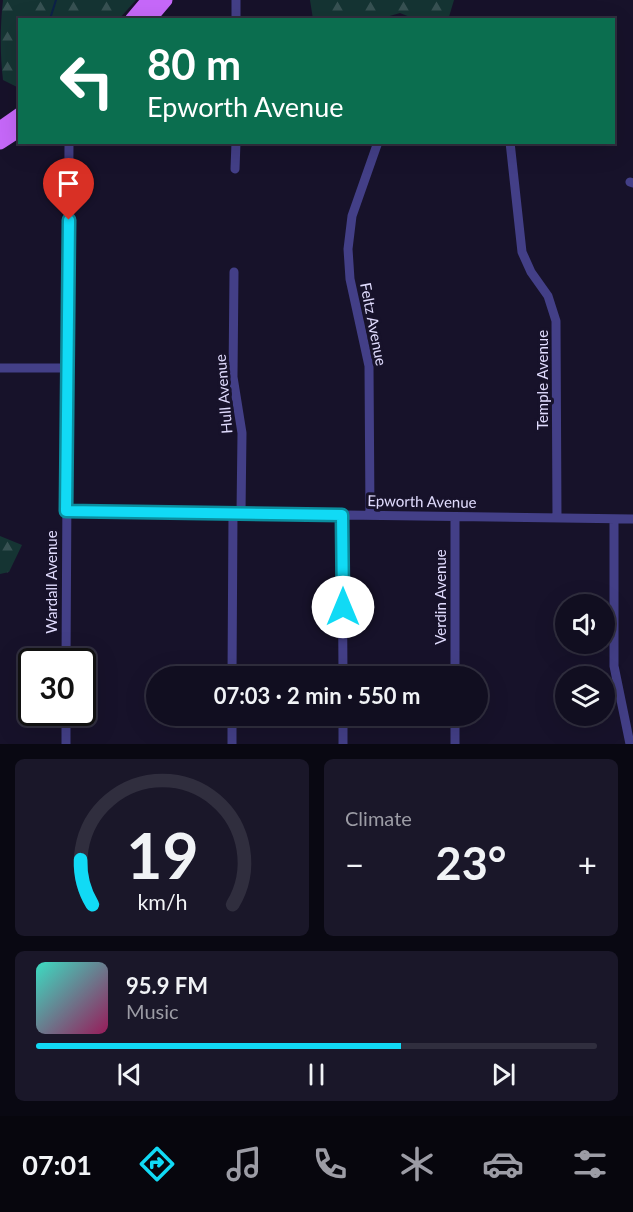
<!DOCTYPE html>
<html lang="en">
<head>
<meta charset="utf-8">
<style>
  :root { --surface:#110e20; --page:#1a1729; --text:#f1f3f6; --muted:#9c9ca5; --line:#302e3e; --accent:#11daf5 }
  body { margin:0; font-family:Lato,sans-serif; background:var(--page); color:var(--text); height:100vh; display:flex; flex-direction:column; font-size:22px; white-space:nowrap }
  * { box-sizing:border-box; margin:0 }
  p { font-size:20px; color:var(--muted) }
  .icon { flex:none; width:33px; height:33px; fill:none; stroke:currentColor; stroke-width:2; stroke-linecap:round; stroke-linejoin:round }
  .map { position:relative; height:744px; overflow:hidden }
  .sheet { display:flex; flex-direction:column; gap:15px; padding:15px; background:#090812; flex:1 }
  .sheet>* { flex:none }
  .top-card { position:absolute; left:18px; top:18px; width:597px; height:126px; border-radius:0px; box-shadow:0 6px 24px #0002,0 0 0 2px var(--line); background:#0b6e4f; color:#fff; overflow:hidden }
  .tools { position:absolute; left:555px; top:594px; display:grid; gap:12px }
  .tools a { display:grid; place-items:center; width:60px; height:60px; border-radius:50%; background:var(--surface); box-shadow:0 6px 24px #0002,0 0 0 2px var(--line); font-size:30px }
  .speed { position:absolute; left:18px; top:648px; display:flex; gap:12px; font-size:30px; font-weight:700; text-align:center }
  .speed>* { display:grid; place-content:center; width:78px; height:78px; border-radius:50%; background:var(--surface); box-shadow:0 6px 24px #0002,0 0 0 2px var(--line); line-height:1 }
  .speed .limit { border:3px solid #111; border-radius:9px; background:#fff; color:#111 }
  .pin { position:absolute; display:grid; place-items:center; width:51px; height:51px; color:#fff; margin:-62px -26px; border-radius:50% 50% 50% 0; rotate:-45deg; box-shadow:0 0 6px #0007 }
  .pin .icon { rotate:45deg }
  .me { position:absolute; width:66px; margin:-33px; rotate:0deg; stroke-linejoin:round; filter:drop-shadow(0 0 4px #0008) }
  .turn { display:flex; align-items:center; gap:21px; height:126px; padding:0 30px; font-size:27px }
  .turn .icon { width:78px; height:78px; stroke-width:2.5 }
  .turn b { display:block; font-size:42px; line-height:51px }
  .big { font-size:45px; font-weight:700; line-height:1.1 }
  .sheet .widget { flex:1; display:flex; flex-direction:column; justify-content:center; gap:9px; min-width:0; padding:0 21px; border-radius:9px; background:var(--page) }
  .sheet .dial { align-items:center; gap:0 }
  .dial svg { height:156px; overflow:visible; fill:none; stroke:var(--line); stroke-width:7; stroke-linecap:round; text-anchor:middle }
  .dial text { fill:var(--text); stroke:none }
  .song { display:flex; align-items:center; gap:18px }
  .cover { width:72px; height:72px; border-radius:9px; background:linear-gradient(135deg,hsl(170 70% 55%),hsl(330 70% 35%)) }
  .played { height:6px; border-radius:3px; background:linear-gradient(90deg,var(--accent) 65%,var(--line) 65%) }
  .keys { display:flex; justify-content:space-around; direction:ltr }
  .heat { display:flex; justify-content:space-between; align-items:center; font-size:33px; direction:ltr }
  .sheet .tiles { flex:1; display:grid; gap:15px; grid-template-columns:1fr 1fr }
  .widget:last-child { grid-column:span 2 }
  .trip { position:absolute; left:146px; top:666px; width:342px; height:60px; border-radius:30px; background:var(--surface); box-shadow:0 6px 24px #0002,0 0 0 2px var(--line); font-weight:700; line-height:60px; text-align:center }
  .menu { display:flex; height:96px; justify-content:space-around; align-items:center; background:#07060d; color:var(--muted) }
  .menu .icon { width:42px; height:42px }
  .menu .current { color:var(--accent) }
  .menu b { font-size:27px; color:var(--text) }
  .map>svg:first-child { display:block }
</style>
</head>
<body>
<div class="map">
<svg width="633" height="744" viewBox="0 0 633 744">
  <defs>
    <pattern id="forest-firs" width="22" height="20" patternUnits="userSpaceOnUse" patternTransform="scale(1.5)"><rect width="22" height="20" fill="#153433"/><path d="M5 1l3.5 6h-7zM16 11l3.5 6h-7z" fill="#375152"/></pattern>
  </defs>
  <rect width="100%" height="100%" fill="#17122a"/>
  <path fill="url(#forest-firs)" d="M3 0H136L119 19 20 20 19 88 3 80C0 55 0 26 3 0Z
    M310 0H454L448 20 415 19 400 13 379 19H313Z
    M0 536 22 545 9 572 0 574Z"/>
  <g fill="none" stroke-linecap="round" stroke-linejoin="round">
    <path stroke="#0d2148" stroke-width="2" d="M50 19 56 0"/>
    <path stroke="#433f87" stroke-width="9" d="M236 20V0
      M510 142 522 252 531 272 548 296 556 321 557 518
      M235 169 236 142
      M630 182 633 183
      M234 272 233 377 242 433 241 513
      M0 368H68
      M66 511 633 519
      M342 515 343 676
      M370 515 369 366 350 279 348 249 352 216 378 142
      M455 517V676
      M614 519V666L630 744
      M66 662 69 142
      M232 676 233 513
      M455 716V744
      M66 744V712
      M232 744V716
      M343 744V716"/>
    <path stroke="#c668f9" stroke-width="15" d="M132 20 149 0
      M148 20 165 0
      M0 129 20 115
      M0 142 20 129"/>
  </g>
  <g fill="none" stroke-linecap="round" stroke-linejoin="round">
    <g stroke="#0b8e9f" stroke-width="15">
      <path id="route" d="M69 220 66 511 342 515 343 607"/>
    </g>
    <use href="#route" stroke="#11daf5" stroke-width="10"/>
  </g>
  <g text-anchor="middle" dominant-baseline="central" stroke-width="6" stroke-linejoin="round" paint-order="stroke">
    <g font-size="15" fill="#e1dcfe" stroke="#17122a">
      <text transform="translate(374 324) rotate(79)">Feltz Avenue</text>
      <text transform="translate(542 380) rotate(-90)">Temple Avenue</text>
      <text transform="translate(223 394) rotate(-95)">Hull Avenue</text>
      <text transform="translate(422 501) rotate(1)">Epworth Avenue</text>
      <text transform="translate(51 582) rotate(-90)">Wardall Avenue</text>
      <text transform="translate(440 597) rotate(-90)">Verdin Avenue</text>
    </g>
  </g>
</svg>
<div class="tools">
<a><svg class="icon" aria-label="sound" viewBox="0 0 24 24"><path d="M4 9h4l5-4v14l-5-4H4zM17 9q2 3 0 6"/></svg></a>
<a><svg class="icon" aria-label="layers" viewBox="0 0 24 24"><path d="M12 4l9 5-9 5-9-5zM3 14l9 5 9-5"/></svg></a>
</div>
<div class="speed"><div class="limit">30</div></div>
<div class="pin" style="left:69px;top:220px;background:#d93025"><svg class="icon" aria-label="arrive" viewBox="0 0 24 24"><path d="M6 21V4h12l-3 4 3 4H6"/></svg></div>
<svg class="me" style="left:343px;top:607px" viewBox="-20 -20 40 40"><circle r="19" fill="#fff"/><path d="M0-13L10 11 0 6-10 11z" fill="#11daf5"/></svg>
<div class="trip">07:03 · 2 min · 550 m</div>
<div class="top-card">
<div class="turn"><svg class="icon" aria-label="left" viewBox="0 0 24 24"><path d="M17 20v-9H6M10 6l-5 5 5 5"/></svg><div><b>80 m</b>Epworth Avenue</div></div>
</div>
</div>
<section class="sheet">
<div class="tiles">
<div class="widget dial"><svg viewBox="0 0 100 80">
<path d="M14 69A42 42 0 1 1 86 69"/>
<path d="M14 69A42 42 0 0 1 8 46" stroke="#11daf5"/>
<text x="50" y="56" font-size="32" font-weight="700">19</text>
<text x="50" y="72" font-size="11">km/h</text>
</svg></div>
<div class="widget"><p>Climate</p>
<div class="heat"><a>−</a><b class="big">23°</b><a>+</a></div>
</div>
<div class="widget">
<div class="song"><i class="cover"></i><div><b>95.9 FM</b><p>Music</p></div></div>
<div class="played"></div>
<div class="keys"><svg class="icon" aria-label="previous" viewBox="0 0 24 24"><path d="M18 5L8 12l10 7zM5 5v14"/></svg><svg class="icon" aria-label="pause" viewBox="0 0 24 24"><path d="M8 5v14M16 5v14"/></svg><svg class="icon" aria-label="next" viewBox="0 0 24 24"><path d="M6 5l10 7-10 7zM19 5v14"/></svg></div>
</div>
</div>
</section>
<nav class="menu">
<b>07:01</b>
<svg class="icon current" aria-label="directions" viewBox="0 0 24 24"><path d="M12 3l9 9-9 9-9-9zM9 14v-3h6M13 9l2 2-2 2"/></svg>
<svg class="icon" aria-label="music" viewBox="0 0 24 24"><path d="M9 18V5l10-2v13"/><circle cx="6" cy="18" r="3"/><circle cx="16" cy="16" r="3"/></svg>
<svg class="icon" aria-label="phone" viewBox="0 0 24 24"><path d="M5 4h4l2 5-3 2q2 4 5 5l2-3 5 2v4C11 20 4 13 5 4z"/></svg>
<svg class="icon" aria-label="climate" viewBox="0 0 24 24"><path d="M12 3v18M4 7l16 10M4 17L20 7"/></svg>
<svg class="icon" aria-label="car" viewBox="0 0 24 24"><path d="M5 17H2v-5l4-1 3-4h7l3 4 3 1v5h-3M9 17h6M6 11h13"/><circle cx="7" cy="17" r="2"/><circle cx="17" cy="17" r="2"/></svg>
<svg class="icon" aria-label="filters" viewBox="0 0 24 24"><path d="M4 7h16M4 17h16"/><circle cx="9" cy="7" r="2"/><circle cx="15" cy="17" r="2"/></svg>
</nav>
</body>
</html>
